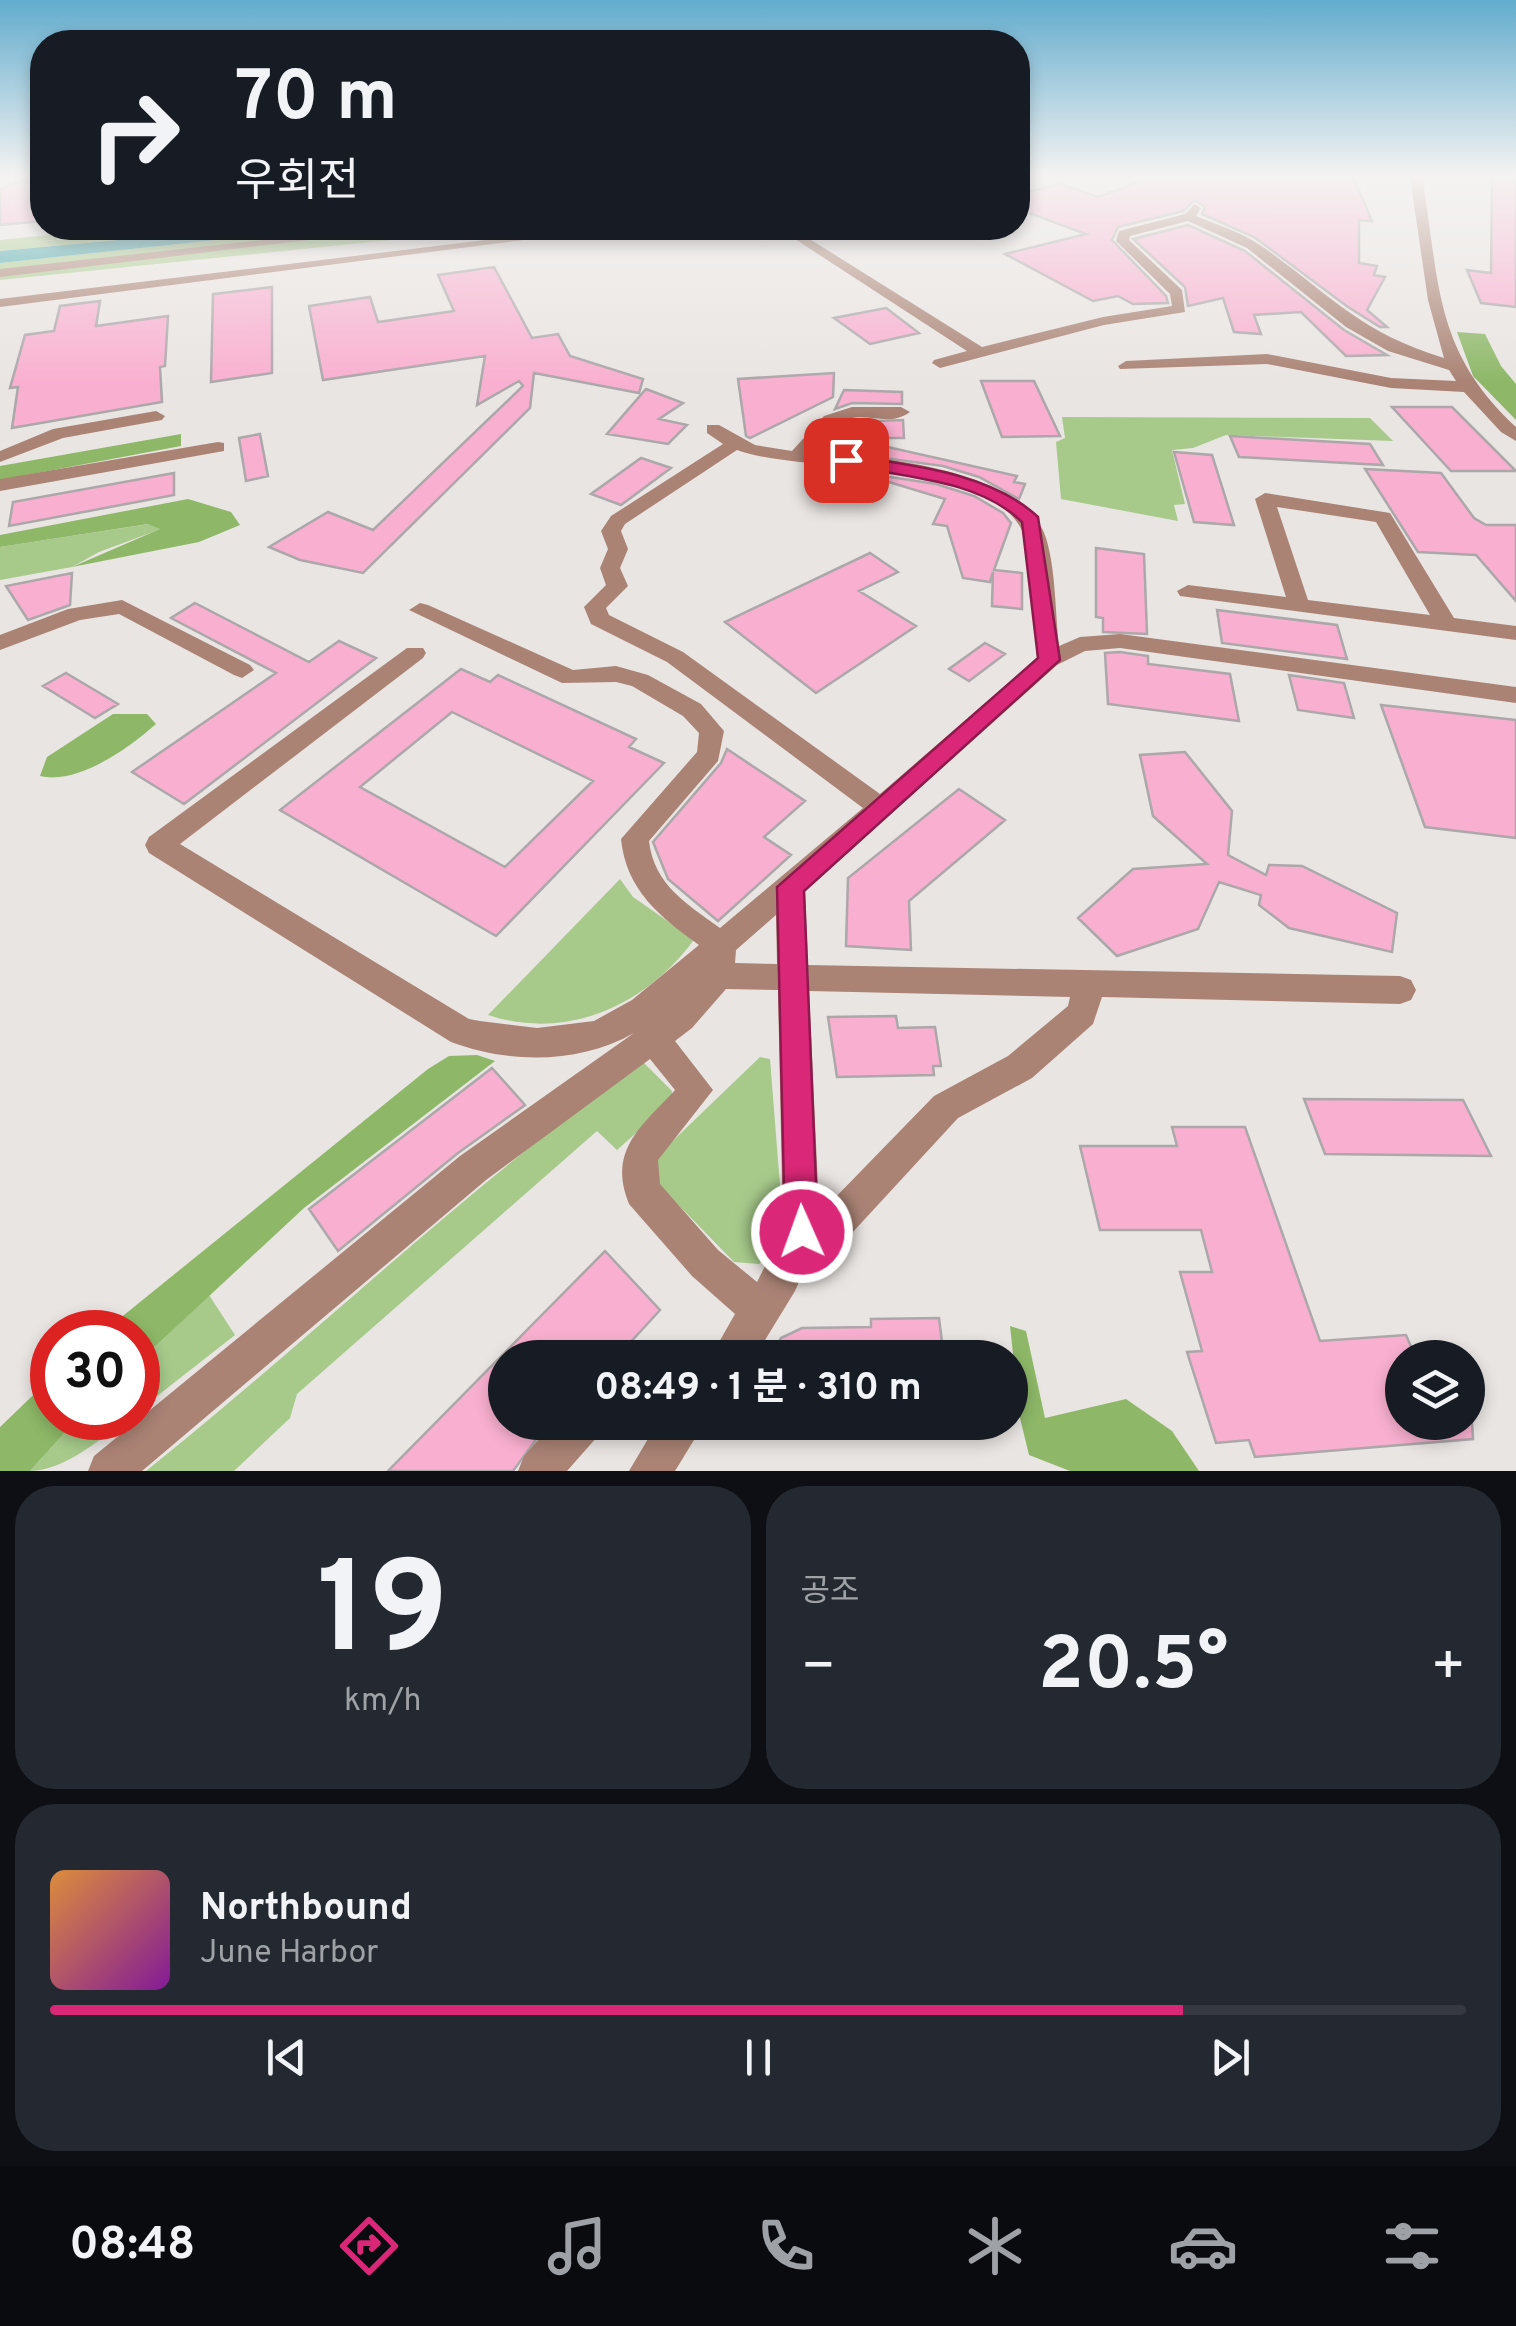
<!DOCTYPE html>
<html lang="ko">
<head>
<meta charset="utf-8">
<style>
  :root { --surface:#171b24; --page:#242831; --text:#f1f3f6; --muted:#9ea1a6; --line:#363941; --accent:#db2777 }
  body { margin:0; font-family:Overpass,"Noto Sans KR",sans-serif; background:var(--page); color:var(--text); height:100vh; display:flex; flex-direction:column; font-size:38px; white-space:nowrap }
  * { box-sizing:border-box; margin:0 }
  p { font-size:32px; color:var(--muted) }
  .icon { flex:none; width:55px; height:55px; fill:none; stroke:currentColor; stroke-width:2; stroke-linecap:round; stroke-linejoin:round }
  .map { position:relative; height:1471px; overflow:hidden }
  .drawer { display:flex; flex-direction:column; gap:15px; padding:15px; background:#0d0f14; flex:1 }
  .drawer>* { flex:none }
  .guide { position:absolute; left:30px; top:30px; width:1000px; height:210px; border-radius:40px; box-shadow:0 5px 15px #0003; background:#171b24; color:var(--text); overflow:hidden }
  .fabs { position:absolute; left:1385px; top:1340px; display:grid; gap:20px }
  .fabs a { display:grid; place-items:center; width:100px; height:100px; border-radius:50%; background:var(--surface); box-shadow:0 5px 15px #0003; font-size:50px }
  .speed { position:absolute; left:30px; top:1310px; display:flex; gap:20px; font-size:50px; font-weight:700; text-align:center }
  .speed>* { display:grid; place-content:center; width:130px; height:130px; border-radius:50%; background:var(--surface); box-shadow:0 5px 15px #0003; line-height:1 }
  .speed .limit { border:15px solid #d22; background:#fff; color:#111 }
  .pin { position:absolute; display:grid; place-items:center; width:85px; height:85px; color:#fff; margin:-42px; border-radius:20px; box-shadow:0 5px 15px #0006 }
  .me { position:absolute; width:110px; margin:-55px; rotate:358deg; stroke-linejoin:round; filter:drop-shadow(0 0 8px #0008) }
  .turn { display:flex; align-items:center; gap:35px; height:210px; padding:0 40px; font-size:45px }
  .turn .icon { width:130px; height:130px; stroke-width:2.5 }
  .turn b { display:block; font-size:70px; line-height:85px }
  .big { font-size:75px; font-weight:700; line-height:1.1 }
  .drawer .tile { flex:1; display:flex; flex-direction:column; justify-content:center; gap:15px; min-width:0; padding:0 35px; border-radius:40px; background:var(--page) }
  .drawer .dial { align-items:center; gap:0 }
  .dial b { font-size:130px; line-height:1 }
  .song { display:flex; align-items:center; gap:30px }
  .cover { width:120px; height:120px; border-radius:15px; background:linear-gradient(135deg,hsl(30 70% 55%),hsl(290 70% 35%)) }
  .played { height:10px; border-radius:5px; background:linear-gradient(90deg,var(--accent) 80%,var(--line) 80%) }
  .keys { display:flex; justify-content:space-around; direction:ltr }
  .heat { display:flex; justify-content:space-between; align-items:center; font-size:55px; direction:ltr }
  .drawer .tiles { flex:1; display:grid; gap:15px; grid-template-columns:1fr 1fr }
  .tile:last-child { grid-column:span 2 }
  .trip { position:absolute; left:488px; top:1340px; width:540px; height:100px; border-radius:50px; background:var(--surface); box-shadow:0 5px 15px #0003; font-weight:700; line-height:100px; text-align:center }
  .menu { display:flex; height:160px; justify-content:space-around; align-items:center; background:#090b0e; color:var(--muted) }
  .menu .icon { width:70px; height:70px }
  .menu .on { color:var(--accent) }
  .menu b { font-size:45px; color:var(--text) }
  .map>svg:first-child { display:block }
</style>
</head>
<body>
<div class="map">
<svg width="1516" height="1471" viewBox="0 0 1516 1471">
  <rect width="100%" height="100%" fill="#e9e5e2"/>
  <path fill="#a7ca8b" d="M118 228H156L27 243 176 228H246L0 251V240Z
    M328 228H508L0 280V263Z
    M1062 417 1370 418 1393 441 1226 435 1193 448 1172 450 1185 504 1174 505 1178 521 1061 499 1056 442 1065 438Z
    M149 524 161 529 99 552 72 567 0 580V547Z
    M620 879 633 897 689 936 693 941C645 1006 566 1041 488 1015Z
    M760 1057 770 1059 783 1224 773 1251 759 1264 734 1262 660 1186 656 1157Z
    M643 1062 672 1091 671 1102 617 1150 597 1131 297 1394 290 1418 234 1471H146C314 1337 467 1186 643 1062Z
    M209 1295 235 1335 138 1411V1362Z
    M78 1418H129C102 1438 64 1471 30 1471Z"/>
  <path fill="#8eb868" d="M1457 332 1485 334 1501 366 1516 384V420L1473 376Z
    M181 434V446L0 480V466Z
    M188 499 231 512 240 525 199 542 72 567 160 529 148 524 0 547V535Z
    M113 714H147L156 724C129 748 78 785 40 776L47 757Z
    M477 1055 495 1061 304 1208 138 1362V1332H103L428 1069 449 1056Z
    M1010 1326 1026 1331 1045 1418 1126 1399 1172 1431 1199 1471H1070L1029 1455 1020 1418Z
    M52 1377V1418H78L30 1471H0V1427Z"/>
  <path fill="#39a1a5" d="M246 228H328L0 263V251Z"/>
  <path fill="#f9b0d0" stroke="#aca7a9" stroke-width="2.5" fill-rule="evenodd" d="M35 177H42V221L0 225V189Z
    M1154 177H1353L1372 221 1359 220V263L1377 266 1374 275 1385 277 1367 310 1387 327H1380L1348 307 1254 237 1202 214 1205 207 1195 200 1183 211 1118 227 1112 240 1166 296 1168 303 1133 304 1118 296 1093 301 1005 254 1086 234 1018 209V194L1061 184 1098 197Z
    M1492 177 1516 178V307L1481 303 1467 270 1491 273Z
    M1188 225 1245 251 1344 330 1387 355 1346 356 1301 312 1254 315 1261 334 1234 332 1223 298 1188 306 1185 287 1133 239Z
    M494 267 532 338 558 334 570 356 643 379 639 393 534 373 530 408 363 573 300 560 269 547 328 512 373 530 523 386 519 381 477 405 485 356 323 380 309 306 370 297 378 322 454 311 438 275Z
    M272 287V373L211 382 213 294Z
    M100 301 96 326 168 316 165 366 160 367 162 402 12 428 18 387 10 388 25 335 54 331 60 306Z
    M886 308 919 333 870 344 834 318Z
    M834 373 833 397 750 438 746 436 738 379Z
    M981 381H1034L1060 436 1002 437Z
    M646 389 683 403 659 419 687 425 668 444 607 434Z
    M844 390 902 392V404L852 403 835 409Z
    M1392 407H1452L1516 471H1451Z
    M903 420 904 438H883V446L1017 476 1014 482 1025 484 1019 499 979 477 943 466 817 449 828 436 852 422Z
    M260 434 268 476 246 481 239 438Z
    M1230 436 1370 444 1383 465 1239 457Z
    M1174 452 1212 455 1234 525 1194 522Z
    M641 458 671 468 621 505 591 494Z
    M1365 469 1441 473 1474 518 1486 525H1516V601L1476 555 1418 552Z
    M858 472 936 484 974 496 1003 513 1011 523 994 570 1022 573V609L992 606 993 572 990 582 963 578 947 526 933 524 945 499 889 482 855 478Z
    M174 473V495L9 526 13 502Z
    M1096 548 1144 554 1147 634 1103 632V618L1096 617Z
    M870 553 898 572 859 591 916 626 816 693 725 622Z
    M72 573 70 605 28 620 6 586Z
    M195 603 309 662 339 641 376 658 184 804 132 772 276 673 171 618Z
    M1217 610 1337 625 1347 659 1222 643Z
    M985 643 1005 654 969 681 949 669Z
    M1120 652 1148 656V664L1230 674 1239 721 1108 704 1105 653Z
    M461 669 490 682 498 675 636 739 629 747 664 763 496 936 280 810ZM452 712 593 781 505 867 360 787Z
    M66 673 118 704 95 718 43 686Z
    M1289 675 1344 683 1354 718 1298 710Z
    M1381 705 1516 720V838L1425 827Z
    M727 749 805 801 764 837 791 855 718 921 668 879 653 842 721 763Z
    M1185 752 1232 811 1228 855 1266 875 1269 865 1302 866 1397 913 1392 952 1289 928 1259 905 1261 895 1219 882 1198 929 1117 956 1078 918 1133 869 1207 864 1153 816 1140 755Z
    M959 789 1005 820 909 901 911 950 846 946 848 878Z
    M896 1016 898 1028 935 1027 941 1066H933L934 1075 837 1077 828 1017Z
    M492 1068 525 1105 458 1153 338 1251 309 1209Z
    M1304 1099 1463 1100 1491 1156 1325 1154Z
    M1172 1127H1245L1320 1341 1406 1335 1416 1358H1402V1422H1472L1473 1439 1255 1457 1249 1440 1216 1443 1187 1352 1202 1351 1180 1272H1212L1201 1230H1100L1080 1146H1177Z
    M605 1251 660 1310 616 1358H505V1422H549L513 1471H388Z
    M939 1318 944 1358H770L781 1338 802 1328 871 1327V1319Z"/>
  <g fill="none" stroke-linecap="round" stroke-linejoin="round">
    <path fill="#aa8375" fill-rule="evenodd" d="M1410 177H1422C1440 282 1433 350 1516 427V441L1501 432 1464 392 1391 388 1267 364 1120 369 1118 366 1126 361 1267 354 1391 378 1456 381 1449 370 1388 351 1346 327 1247 248 1188 221 1130 236 1129 240 1182 290 1185 312 1104 325 940 368 932 363 934 360 967 351 778 228H792L982 347 1103 317 1172 306 1170 294 1116 241 1119 231 1185 214 1195 204 1201 208 1196 216C1217 225 1241 232 1260 245 1329 293 1358 332 1444 358L1428 300Z
      M373 228H409L0 277V269Z
      M585 228H618L0 307V299Z
      M852 407H901L910 412C878 435 852 390 810 452 870 456 1024 467 1046 538 1056 571 1055 612 1059 646L1080 637 1120 634 1516 687V703L1120 648 1085 651 1057 665 805 891 808 965 1400 976 1411 980 1416 990 1411 1000 1400 1004 1102 997 1093 1024 1032 1078 958 1118 852 1233 815 1246 795 1291 754 1358H710L735 1314 692 1276 629 1204C607 1150 642 1126 675 1090L650 1059 486 1180 142 1471H88L94 1456 460 1156 634 1033C579 1064 510 1064 451 1042L149 853 145 845 149 837 407 648H423L426 653 423 658 180 844 469 1019 480 1021 537 1028 594 1021 632 1000 699 945C660 917 626 890 621 839L697 752 699 733 683 716 632 686 616 682 562 683 409 610 420 603 428 605 573 670 616 666 648 675 701 704 724 731 718 761 649 841C654 885 687 904 720 928L863 808 667 662 591 624 584 607 606 585 600 568 608 549 601 531 611 516 723 444 707 433V425H719L755 445 792 451 824 416ZM737 450C801 474 995 458 1024 535 1035 563 1034 626 1037 658L880 794 683 652 609 615 606 608 628 586 620 568 628 549 621 531 625 524ZM776 915 777 964 735 963 736 950ZM726 989 778 990 783 1231 757 1282 718 1250 660 1184 658 1160 713 1090 675 1041 692 1028ZM809 991 1070 997 1068 1006 1008 1056 934 1096 828 1205 819 1208Z
      M156 411 165 416 162 420 63 438 0 462V451L53 429Z
      M218 442 224 443V451L0 491V479Z
      M1265 493 1390 513 1454 618 1516 626V640L1180 596 1177 591 1188 585 1286 597 1255 499ZM1277 507 1376 522 1430 615 1308 600Z
      M122 600 250 665 254 670 242 678 234 675 119 614 80 620 0 650V635L68 609Z
      M554 1422H603L597 1437 567 1471H518L524 1456Z
      M658 1422H705L675 1471H629Z"/>
  </g>
  <linearGradient id="sky" x2="0" y2="1"><stop stop-color="#62accd"/><stop offset="0.46" stop-color="#f5f3f2"/><stop offset="1" stop-color="#f5f3f2" stop-opacity="0"/></linearGradient>
  <rect width="1516" height="382" fill="url(#sky)"/>
  <path fill="#db2777" stroke="#8e194d" stroke-width="2.5" d="M846 455C908 465 990 472 1038 517L1060 660 804 891 818 1232 813 1244 802 1249 790 1244 785 1232 777 887 1038 658 1022 522C977 478 899 477 840 464L837 460Z"/>
</svg>
<div class="fabs">
<a><svg class="icon" aria-label="layers" viewBox="0 0 24 24"><path d="M12 4l9 5-9 5-9-5zM3 14l9 5 9-5"/></svg></a>
</div>
<div class="speed"><div class="limit">30</div></div>
<div class="pin" style="left:846px;top:460px;background:#d93025"><svg class="icon" aria-label="arrive" viewBox="0 0 24 24"><path d="M6 21V4h12l-3 4 3 4H6"/></svg></div>
<svg class="me" style="left:802px;top:1232px" viewBox="-20 -20 40 40"><circle r="17" fill="#db2777" stroke="#fff" stroke-width="3"/><path d="M0-11L8 9 0 5-8 9z" fill="#fff"/></svg>
<div class="trip">08:49 · 1 분 · 310 m</div>
<div class="guide">
<div class="turn"><svg class="icon" aria-label="right" viewBox="0 0 24 24"><path d="M7 20v-9h11M14 6l5 5-5 5"/></svg><div><b>70 m</b>우회전</div></div>
</div>
</div>
<section class="drawer">
<div class="tiles">
<div class="tile dial"><b>19</b><p>km/h</p></div>
<div class="tile"><p>공조</p>
<div class="heat"><a>−</a><b class="big">20.5°</b><a>+</a></div>
</div>
<div class="tile">
<div class="song"><i class="cover"></i><div><b>Northbound</b><p>June Harbor</p></div></div>
<div class="played"></div>
<div class="keys"><svg class="icon" aria-label="previous" viewBox="0 0 24 24"><path d="M18 5L8 12l10 7zM5 5v14"/></svg><svg class="icon" aria-label="pause" viewBox="0 0 24 24"><path d="M8 5v14M16 5v14"/></svg><svg class="icon" aria-label="next" viewBox="0 0 24 24"><path d="M6 5l10 7-10 7zM19 5v14"/></svg></div>
</div>
</div>
</section>
<nav class="menu">
<b>08:48</b>
<svg class="icon on" aria-label="directions" viewBox="0 0 24 24"><path d="M12 3l9 9-9 9-9-9zM9 14v-3h6M13 9l2 2-2 2"/></svg>
<svg class="icon" aria-label="music" viewBox="0 0 24 24"><path d="M9 18V5l10-2v13"/><circle cx="6" cy="18" r="3"/><circle cx="16" cy="16" r="3"/></svg>
<svg class="icon" aria-label="phone" viewBox="0 0 24 24"><path d="M5 4h4l2 5-3 2q2 4 5 5l2-3 5 2v4C11 20 4 13 5 4z"/></svg>
<svg class="icon" aria-label="climate" viewBox="0 0 24 24"><path d="M12 3v18M4 7l16 10M4 17L20 7"/></svg>
<svg class="icon" aria-label="car" viewBox="0 0 24 24"><path d="M5 17H2v-5l4-1 3-4h7l3 4 3 1v5h-3M9 17h6M6 11h13"/><circle cx="7" cy="17" r="2"/><circle cx="17" cy="17" r="2"/></svg>
<svg class="icon" aria-label="filters" viewBox="0 0 24 24"><path d="M4 7h16M4 17h16"/><circle cx="9" cy="7" r="2"/><circle cx="15" cy="17" r="2"/></svg>
</nav>
</body>
</html>
